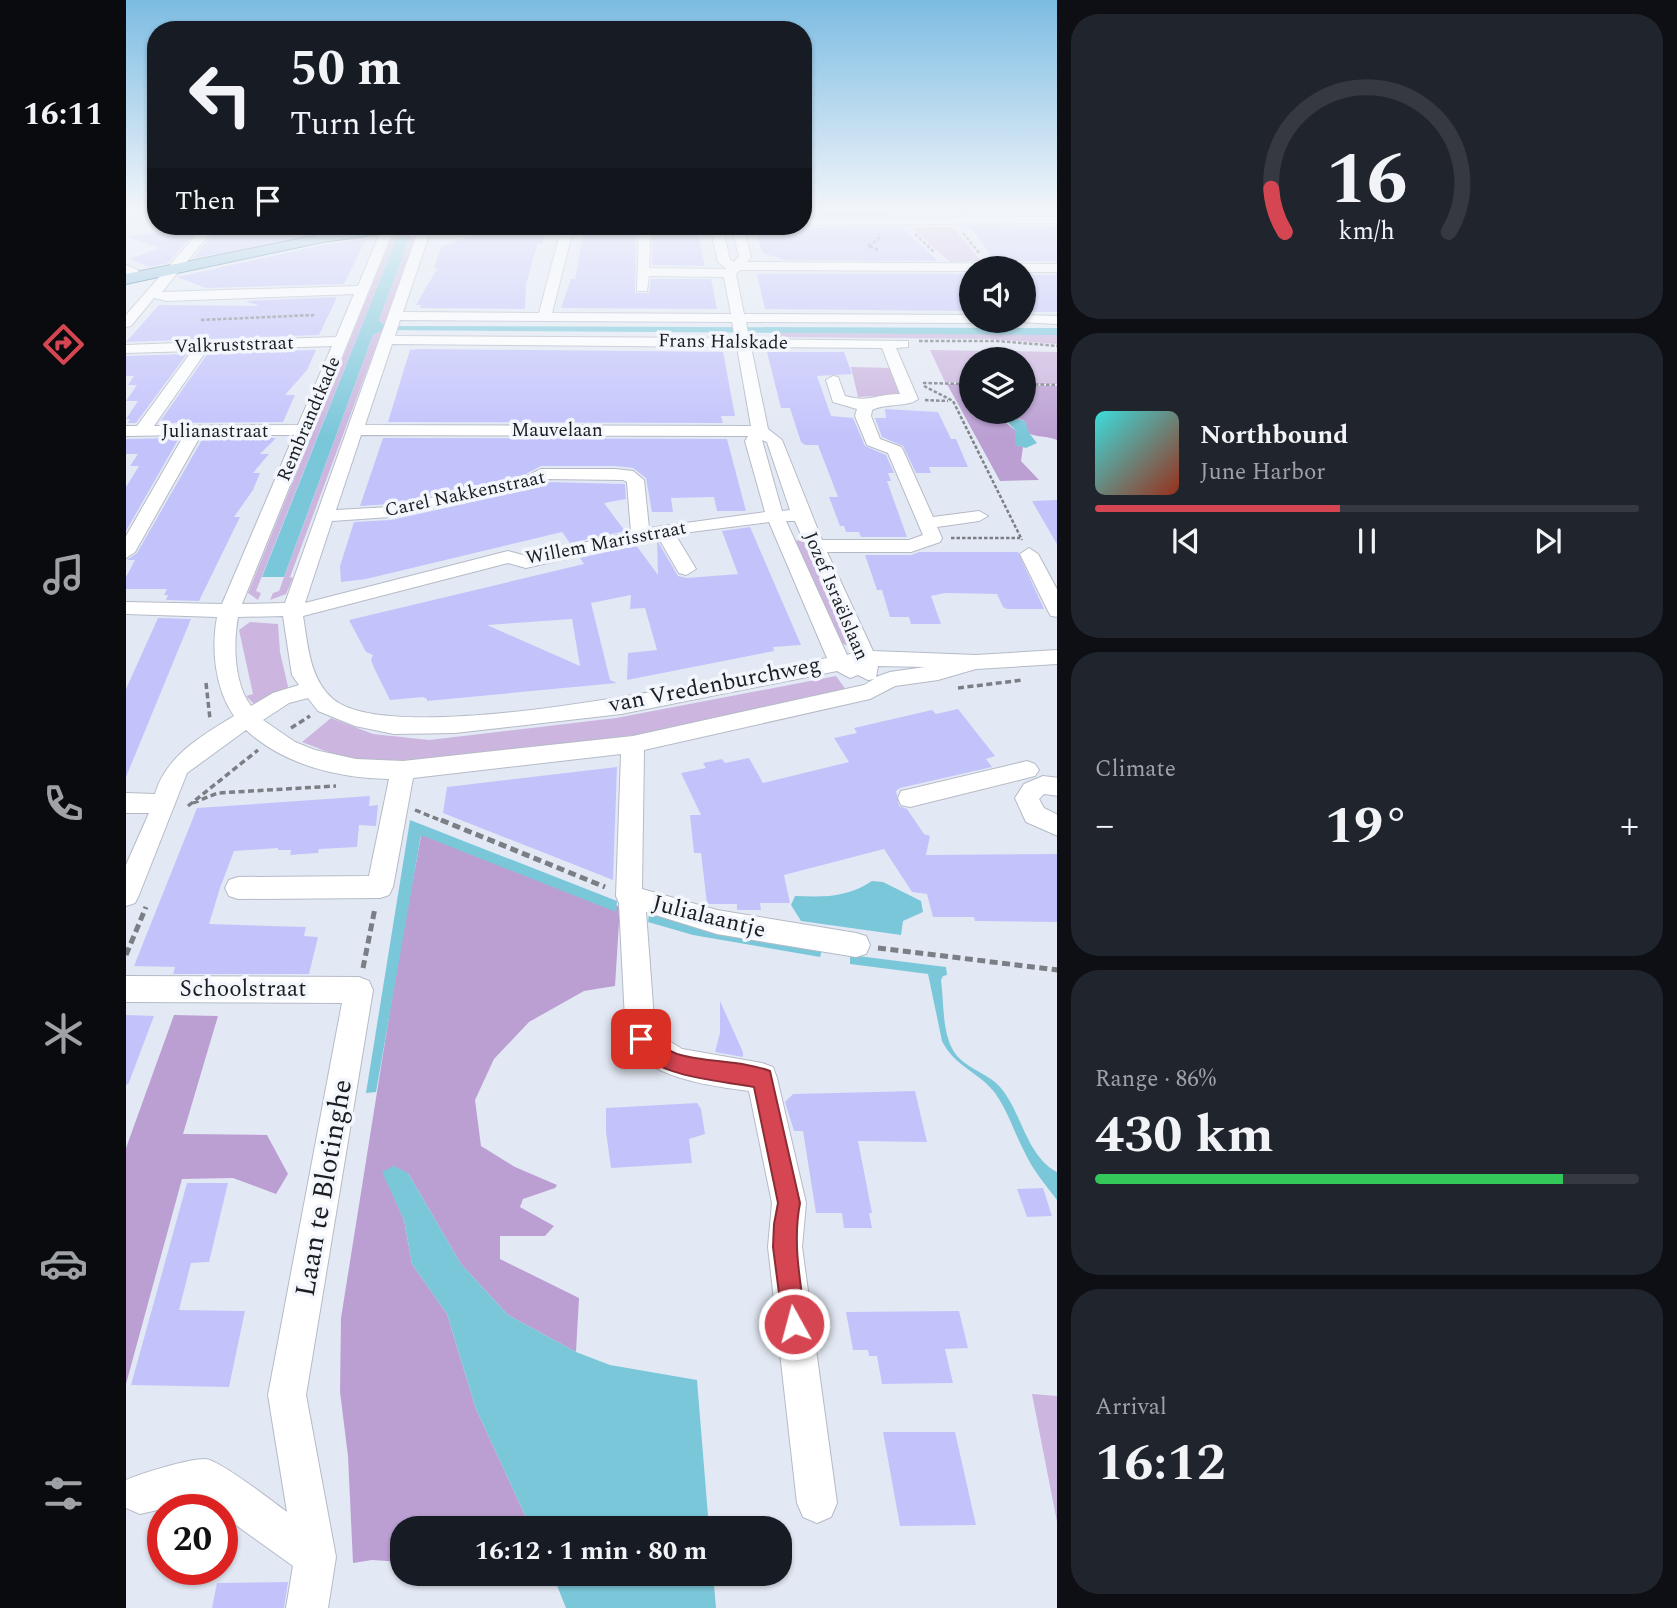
<!DOCTYPE html>
<html lang="en">
<head>
<meta charset="utf-8">
<style>
  :root { --surface:#171b24; --page:#20242c; --text:#f1f3f6; --muted:#9ea1a6; --line:#363941; --accent:#d54552 }
  body { margin:0; font-family:Spectral,serif; background:var(--page); color:var(--text); height:100vh; display:flex; flex-direction:column; font-size:26px; white-space:nowrap }
  * { box-sizing:border-box; margin:0 }
  p { font-size:23px; color:var(--muted) }
  .icon { flex:none; width:38px; height:38px; fill:none; stroke:currentColor; stroke-width:2; stroke-linecap:round; stroke-linejoin:round }
  .map { position:relative; flex:1; overflow:hidden }
  .drawer { display:flex; flex-direction:column; gap:14px; padding:14px; background:#0d0f14; width:620px }
  .drawer>* { flex:none }
  .banner { position:absolute; left:21px; top:21px; width:665px; height:214px; border-radius:28px; box-shadow:0 2px 5px #0004; background:#171b24; color:var(--text); overflow:hidden }
  .fabs { position:absolute; left:833px; top:256px; display:grid; gap:14px }
  .fabs a { display:grid; place-items:center; width:77px; height:77px; border-radius:50%; background:var(--surface); box-shadow:0 2px 5px #0004; font-size:35px }
  .speed { position:absolute; left:21px; top:1494px; display:flex; gap:14px; font-size:35px; font-weight:700; text-align:center }
  .speed>* { display:grid; place-content:center; width:91px; height:91px; border-radius:50%; background:var(--surface); box-shadow:0 2px 5px #0004; line-height:1 }
  .speed .limit { border:10px solid #d22; background:#fff; color:#111 }
  .pin { position:absolute; display:grid; place-items:center; width:60px; height:60px; color:#fff; margin:-30px; border-radius:14px; box-shadow:0 4px 10px #0006 }
  .me { position:absolute; width:77px; margin:-38px; rotate:353deg; stroke-linejoin:round; filter:drop-shadow(0 0 5px #0008) }
  .turn { display:flex; align-items:center; gap:24px; height:147px; padding:0 28px; font-size:32px }
  .turn .icon { width:91px; height:91px; stroke-width:2.5 }
  .turn b { display:block; font-size:49px; line-height:60px }
  .then { display:flex; align-items:center; height:66px; padding:0 28px; background:#0003; gap:14px; font-size:26px }
  .big { font-size:52px; font-weight:700; line-height:1.1 }
  .drawer .widget { flex:1; display:flex; flex-direction:column; justify-content:center; gap:10px; min-width:0; padding:0 24px; border-radius:28px; background:var(--page) }
  .drawer .dial { align-items:center; gap:0 }
  .dial svg { height:182px; overflow:visible; fill:none; stroke:var(--line); stroke-width:7; stroke-linecap:round; text-anchor:middle }
  .dial text { fill:var(--text); stroke:none }
  .song { display:flex; align-items:center; gap:21px }
  .cover { width:84px; height:84px; border-radius:10px; background:linear-gradient(135deg,hsl(180 70% 55%),hsl(10 70% 35%)) }
  .played { height:7px; border-radius:4px; background:linear-gradient(90deg,var(--accent) 45%,var(--line) 45%) }
  .keys { display:flex; justify-content:space-around; direction:ltr }
  .heat { display:flex; justify-content:space-between; align-items:center; font-size:38px; direction:ltr }
  .charge { height:10px; border-radius:5px; background:linear-gradient(90deg,#34c759 86%,var(--line) 0) }
  .trip { position:absolute; left:264px; top:1516px; width:402px; height:70px; border-radius:28px; background:var(--surface); box-shadow:0 2px 5px #0004; font-weight:700; line-height:70px; text-align:center }
  main { display:flex; flex:1; min-height:0 }
  .tab-bar { display:flex; flex-direction:column; width:126px; justify-content:space-around; align-items:center; background:#090b0e; color:var(--muted) }
  .tab-bar .icon { width:49px; height:49px }
  .tab-bar .on { color:var(--accent) }
  .tab-bar b { font-size:32px; color:var(--text) }
  .map>svg:first-child { display:block }
</style>
</head>
<body>
<main>
<nav class="tab-bar">
<b>16:11</b>
<svg class="icon on" aria-label="directions" viewBox="0 0 24 24"><path d="M12 3l9 9-9 9-9-9zM9 14v-3h6M13 9l2 2-2 2"/></svg>
<svg class="icon" aria-label="music" viewBox="0 0 24 24"><path d="M9 18V5l10-2v13"/><circle cx="6" cy="18" r="3"/><circle cx="16" cy="16" r="3"/></svg>
<svg class="icon" aria-label="phone" viewBox="0 0 24 24"><path d="M5 4h4l2 5-3 2q2 4 5 5l2-3 5 2v4C11 20 4 13 5 4z"/></svg>
<svg class="icon" aria-label="climate" viewBox="0 0 24 24"><path d="M12 3v18M4 7l16 10M4 17L20 7"/></svg>
<svg class="icon" aria-label="car" viewBox="0 0 24 24"><path d="M5 17H2v-5l4-1 3-4h7l3 4 3 1v5h-3M9 17h6M6 11h13"/><circle cx="7" cy="17" r="2"/><circle cx="17" cy="17" r="2"/></svg>
<svg class="icon" aria-label="filters" viewBox="0 0 24 24"><path d="M4 7h16M4 17h16"/><circle cx="9" cy="7" r="2"/><circle cx="15" cy="17" r="2"/></svg>
</nav>
<div class="map">
<svg width="932" height="1608" viewBox="0 0 932 1608">
  <rect width="100%" height="100%" fill="#e3e9f4"/>
  <path fill="#ccb6df" d="M827 227 855 261 824 262 785 228Z
    M279 234 293 239H289L258 325 253 320 284 237H271L130 591 135 593 132 600 122 593 264 241 267 236Z
    M256 330 164 577 167 578 160 594 144 600 147 593 153 591 247 335Z
    M648 333 931 334 932 344 864 339 649 337Z
    M804 350 931 352V384H898V359H845V383L819 382Z
    M725 367 764 368 776 395 732 397Z
    M679 540 726 644 720 645 713 642 666 541Z
    M124 622 152 624 154 652 163 691 129 705 120 696 127 694 113 630Z
    M710 676 721 691 528 733 271 763 220 759 176 742 205 718 247 734 303 740 490 718Z
    M906 1394 931 1396V1522Z"/>
  <path fill="#bb9fd3" d="M821 384H845V411H898V385L931 386V440C922 436 909 437 902 433L899 421 894 419 880 423 889 430 890 445 897 447 895 461 913 480 874 481Z
    M297 826 494 907 489 986 458 991 403 1022 368 1059 349 1100 355 1146 389 1167 431 1185 429 1188 397 1199 394 1207 428 1226 419 1236H374V1259L453 1298 450 1352 382 1315 335 1264 282 1173 257 1172 278 1220 286 1264 321 1314 350 1409 405 1528H276V1562L246 1560 227 1563 222 1456 214 1392 215 1318 273 954Z
    M48 1015 92 1016 57 1134 141 1135 162 1174 150 1194 107 1178 56 1179 0 1384V1148Z"/>
  <path fill="#7bc7da" d="M271 237H284L253 320 259 326 931 328V335L257 330 247 335 158 577H136Z
    M887 418 899 421 903 433 911 443 900 448 889 445V430L879 419Z
    M284 820 491 901 490 912 295 835 250 1092 240 1093Z
    M746 881 757 882 795 901 797 912 777 921 775 935 675 921 665 905 669 896C698 897 720 898 746 881Z
    M523 913 569 926 697 947 694 957 567 935 522 922Z
    M724 955 820 967 821 975 817 976 815 980C818 1002 816 1031 827 1050 837 1068 861 1072 874 1087 896 1112 900 1156 931 1172V1200C919 1184 906 1169 898 1151 888 1132 882 1111 869 1093 853 1072 828 1066 816 1041L802 974 724 964Z
    M268 1166 282 1173 335 1264 382 1315 450 1352 484 1365 571 1380 583 1528H405L350 1409 321 1314 286 1264 278 1220 256 1172Z
    M426 1573H587L590 1608H440Z"/>
  <path fill="#c3c3fc" fill-rule="evenodd" d="M677 211H759L764 216H677Z
    M826 211H932V214L830 215Z
    M75 226 42 263 23 267 4 259 34 248 1 237Z
    M93 226H238L68 258Z
    M373 226H421L416 244H411L400 285 399 309 294 308 295 305H290L311 269 308 268 315 247Z
    M459 226H510L509 293H523L525 279H585L591 309 435 308 445 279H449Z
    M527 226H570L579 266 526 265Z
    M840 226H932V261H869L849 233Z
    M775 227 812 261 658 260 637 253 628 228Z
    M240 239 218 284 80 288 51 277 197 245Z
    M631 274H845V311L639 309Z
    M898 275H932V312H906L898 300Z
    M211 297 193 335 0 342 33 305 134 306 119 301Z
    M294 349 597 352 609 416H595L597 423 262 422 284 350Z
    M190 350 181 370 159 395H169L157 422 33 423 82 353Z
    M641 352H718L726 374 691 376 705 416 727 418 739 446 760 455 768 473H762L765 481H761L781 537H735L733 532H720L718 526H714L703 497H712L692 445H679L675 442 664 408H655Z
    M61 354 10 423H2L4 419H0L12 401H0L11 385H2L8 376H0V356Z
    M759 409 812 412 825 439H830L842 467H803L805 473H790L777 446 756 437 749 418H760Z
    M53 438 0 531V487L13 466H4L12 454H0V439Z
    M77 438H150L134 454H143L127 473H134L127 490 108 517H114L73 601 40 600 42 595H38L41 589H0V577L9 560H1L11 553Z
    M257 438 601 439 620 511H591L588 497 545 498 547 512H526L520 478 507 468 489 466H415L398 475 264 504 234 506Z
    M420 482 499 484 500 499 478 503 499 531 444 543 436 532 240 579 215 582 214 566 228 522 265 520 406 489Z
    M932 500V546L906 501Z
    M624 527 675 645 647 647 648 651 501 680 502 653 531 650 519 608 504 609 505 595 465 603 484 680 491 683 301 701V699L297 697 264 700 248 668 245 660 247 655 240 652 223 620 458 564 454 558 510 545 532 575 531 540 552 576 561 578 612 574 596 531ZM446 619 454 666 361 625Z
    M793 552H892L918 609H881L877 607 871 594 819 593 805 596 815 624H785L783 617H764L756 590H751L739 555H785Z
    M32 618 65 619 0 777V689Z
    M832 709 869 756 860 759 866 767 774 788 770 791 773 806 781 809 798 834 804 836 800 855 932 854V922L849 921 848 917H807L801 894 786 892 758 849 658 875 664 903H634L635 910H611V904H581L575 853H568L564 815H575L555 773 580 768 577 763 596 759 599 763 623 758 637 783 723 762 708 738 731 733 728 728 806 710 810 714Z
    M491 767 487 880 317 813 321 787Z
    M244 796 243 806 252 805 250 826 233 825 231 847 193 849 192 853 164 855 165 850H152V848L108 851 94 888 83 924 180 927 178 936 192 937 183 974H47L49 967 8 966 71 808Z
    M594 1001 617 1052V1057L589 1052 594 1033Z
    M0 1015 28 1016 2 1085 0 1084Z
    M789 1091 801 1142 732 1141 746 1213H743L746 1228H718L716 1213H690L677 1131H668L659 1102 667 1094Z
    M571 1103 575 1109 579 1134 563 1139 566 1163 485 1168 480 1132V1108Z
    M61 1183H102L83 1262 65 1263 53 1310 119 1311 103 1387 5 1385Z
    M917 1188 926 1216 901 1217 891 1189Z
    M833 1311 842 1348 819 1349 827 1383 756 1384 751 1356H743L742 1350H727L720 1312Z
    M757 1432H829L850 1525 774 1526Z
    M162 1582 158 1608H86L91 1583Z"/>
  <g fill="none" stroke-linecap="round" stroke-linejoin="round">
    <g stroke="#b5bbc6" stroke-width="2">
      <path id="minor" d="M24 211 22 213 0 218V212Z
        M932 217V223L677 225V219Z
        M78 226H90L36 292 232 286 257 226H269L116 604 159 603 294 226H306L277 312 413 313 436 226H448L426 313 605 314 598 277 523 276 521 291H511L513 226H525L523 268 601 269 592 262 584 226H596L604 260 608 262 613 256 605 226H617L625 257 621 262 932 264V272H898V268H845V271L614 270 610 274 618 314 845 315V320H851L845 323 620 322 623 339 782 341V347L770 348 792 399C783 407 760 403 746 410L745 416 754 439 775 447 777 450 807 517 853 511 862 516 853 521 811 527 816 538 814 542 785 552H701L747 651 850 655 932 650V664L850 669 812 680 769 686 744 699 518 750 516 889 591 910 730 933 740 936 744 945 740 954 730 957 591 934 520 912 529 1032 556 1049 636 1063 647 1067 651 1078 680 1203 676 1247 711 1503 705 1517 691 1523 677 1517 671 1503 642 1247 646 1203 623 1091C586 1086 517 1078 500 1039L493 903 490 896 495 754 287 778 267 887 263 895 254 898 112 899 103 896 99 888 103 880 112 877 243 876 263 779C212 778 158 765 120 730L61 773 13 895 9 903 0 906V865L23 813H0V793L29 794C40 756 75 736 108 716 89 689 85 649 91 617L0 614V602L96 604 168 435H75L9 552 0 558V536L58 435 0 436V426H11L66 351 0 353V345L210 337 228 294 41 301 28 298 5 326 0 327V315ZM274 320 606 322 609 338 269 336ZM266 344 611 347 625 426 239 425ZM206 346 172 425 28 426 81 350ZM625 347 756 348 774 394C749 394 744 403 719 396L712 377 707 376 700 380 707 402 731 409 729 416 741 445 762 453 797 535 783 540H696L656 440 642 429ZM235 435 622 436 619 441 639 512 523 528 518 480 507 471 489 469H415L399 477 264 507 210 510ZM636 440 641 442 664 510 656 511ZM419 479 497 480 501 482 505 532 400 556 382 551 179 603 206 521 264 517 405 486ZM660 521H669L727 653 721 655ZM643 522 701 658C615 675 269 752 207 699 183 678 182 645 177 616L382 563 400 568 532 537 553 573 560 575 570 569 549 534ZM157 616 166 675 173 685 147 693 125 706C108 684 107 644 112 617ZM752 666 799 667 764 672 750 677ZM711 671 724 678 732 675 742 680 748 679 738 685 507 736 277 761 230 759 189 750 169 742 137 720 163 703 182 698 192 711 229 726 268 734 329 733 495 714Z
        M0 265 12 270 15 277 13 280H5L0 274Z
        M898 315 932 316V324L893 322 898 320Z
        M903 548 912 554 932 591V617L925 616 922 611 894 554Z
        M901 761 909 764 913 770 909 776 784 807 775 805 772 798 775 791 784 789Z
        M917 776 932 778V796L918 794 913 799 918 808 932 815V836L900 822 889 798 898 784Z
        M0 976 233 977 243 981 247 990 180 1395 210 1557 202 1608H160L167 1566 96 1515V1510H90L75 1500 14 1514 0 1508V1480C16 1473 62 1459 79 1459 94 1460 146 1501 161 1512L142 1395 216 1003 0 1002Z"/>
    </g>
    <g stroke="#30688a" stroke-width="2">
      <path id="major" d="M255 226H291L284 230 197 242 0 284V274L197 234Z"/>
    </g>
    <path stroke="#7a7e85" stroke-width="2.5" stroke-dasharray="3.5 2" stroke-linecap="butt" d="M837 233 854 254
      M789 234 808 252
      M752 250 742 246 752 240 753 234
      M75 320 188 315
      M793 341H871L932 346
      M797 383 845 384
      M898 384 932 385
      M798 386 827 401 896 540
      M799 400 822 401
      M825 538H894"/>
    <path stroke="#7a7e85" stroke-width="3.5" stroke-dasharray="6 3.5" stroke-linecap="butt" d="M80 683 84 719
      M832 688 897 680
      M165 728 184 716
      M67 803 92 793 210 786
      M62 806 132 750
      M289 810 319 822"/>
    <path stroke="#7a7e85" stroke-width="5" stroke-dasharray="8 4.5" stroke-linecap="butt" d="M315 820 479 887
      M752 948 932 970
      M0 955 20 907
      M237 968 249 908"/>
    <use href="#minor" fill="#fff" fill-rule="evenodd"/>
    <use href="#major" fill="#8abddb" fill-rule="evenodd"/>
  </g>
  <linearGradient id="sky" x2="0" y2="1"><stop stop-color="#7cbce2"/><stop offset="0.48" stop-color="#f2f5fa"/><stop offset="1" stop-color="#f2f5fa" stop-opacity="0"/></linearGradient>
  <rect width="932" height="436" fill="url(#sky)"/>
  <path fill="#d54552" stroke="#8a2d35" stroke-width="2" d="M515 1030C529 1035 536 1049 551 1054 581 1063 615 1060 644 1071L674 1203C666 1244 675 1284 680 1324L677 1332 668 1336 660 1332 657 1324 647 1247 648 1224 652 1203 628 1087C592 1080 522 1078 505 1039L508 1033Z"/>
  <g text-anchor="middle" dominant-baseline="central" stroke-width="7" stroke-linejoin="round" paint-order="stroke">
    <g font-size="19" fill="#1b1d21" stroke="#f3f7fd">
      <text transform="translate(597 342) rotate(1)">Frans Halskade</text>
      <text transform="translate(108 345) rotate(-2)">Valkruststraat</text>
      <text transform="translate(183 419) rotate(-67)">Rembrandtkade</text>
      <text x="431" y="430">Mauvelaan</text>
      <text x="89" y="431">Julianastraat</text>
      <text transform="translate(339 494) rotate(-12)">Carel Nakkenstraat</text>
      <text transform="translate(480 543) rotate(-11)">Willem Marisstraat</text>
      <text transform="translate(710 596) rotate(67)">Jozef Israëlslaan</text>
    </g>
    <g font-size="23" fill="#1b1d21" stroke="#f3f7fd">
      <text transform="translate(589 685) rotate(-11)">van Vredenburchweg</text>
      <text transform="translate(583 917) rotate(14)">Julialaantje</text>
      <text x="117" y="989">Schoolstraat</text>
    </g>
    <g font-size="28" fill="#1b1d21" stroke="#f3f7fd">
      <text transform="translate(198 1188) rotate(-80)">Laan te Blotinghe</text>
    </g>
  </g>
</svg>
<div class="fabs">
<a><svg class="icon" aria-label="sound" viewBox="0 0 24 24"><path d="M4 9h4l5-4v14l-5-4H4zM17 9q2 3 0 6"/></svg></a>
<a><svg class="icon" aria-label="layers" viewBox="0 0 24 24"><path d="M12 4l9 5-9 5-9-5zM3 14l9 5 9-5"/></svg></a>
</div>
<div class="speed"><div class="limit">20</div></div>
<div class="pin" style="left:515px;top:1039px;background:#d93025"><svg class="icon" aria-label="arrive" viewBox="0 0 24 24"><path d="M6 21V4h12l-3 4 3 4H6"/></svg></div>
<svg class="me" style="left:668px;top:1324px" viewBox="-20 -20 40 40"><circle r="17" fill="#d54552" stroke="#fff" stroke-width="3"/><path d="M0-11L8 9 0 5-8 9z" fill="#fff"/></svg>
<div class="trip">16:12 · 1 min · 80 m</div>
<div class="banner">
<div class="turn"><svg class="icon" aria-label="left" viewBox="0 0 24 24"><path d="M17 20v-9H6M10 6l-5 5 5 5"/></svg><div><b>50 m</b>Turn left</div></div>
<div class="then">Then<svg class="icon" aria-label="arrive" viewBox="0 0 24 24"><path d="M6 21V4h12l-3 4 3 4H6"/></svg></div>
</div>
</div>
<section class="drawer">
<div class="widget dial"><svg viewBox="0 0 100 80">
<path d="M14 69A42 42 0 1 1 86 69"/>
<path d="M14 69A42 42 0 0 1 8 50" stroke="#d54552"/>
<text x="50" y="56" font-size="32" font-weight="700">16</text>
<text x="50" y="72" font-size="11">km/h</text>
</svg></div>
<div class="widget">
<div class="song"><i class="cover"></i><div><b>Northbound</b><p>June Harbor</p></div></div>
<div class="played"></div>
<div class="keys"><svg class="icon" aria-label="previous" viewBox="0 0 24 24"><path d="M18 5L8 12l10 7zM5 5v14"/></svg><svg class="icon" aria-label="pause" viewBox="0 0 24 24"><path d="M8 5v14M16 5v14"/></svg><svg class="icon" aria-label="next" viewBox="0 0 24 24"><path d="M6 5l10 7-10 7zM19 5v14"/></svg></div>
</div>
<div class="widget"><p>Climate</p>
<div class="heat"><a>−</a><b class="big">19°</b><a>+</a></div>
</div>
<div class="widget"><p>Range · 86%</p><b class="big">430 km</b><div class="charge"></div></div>
<div class="widget"><p>Arrival</p><b class="big">16:12</b></div>
</section>
</main>
</body>
</html>
